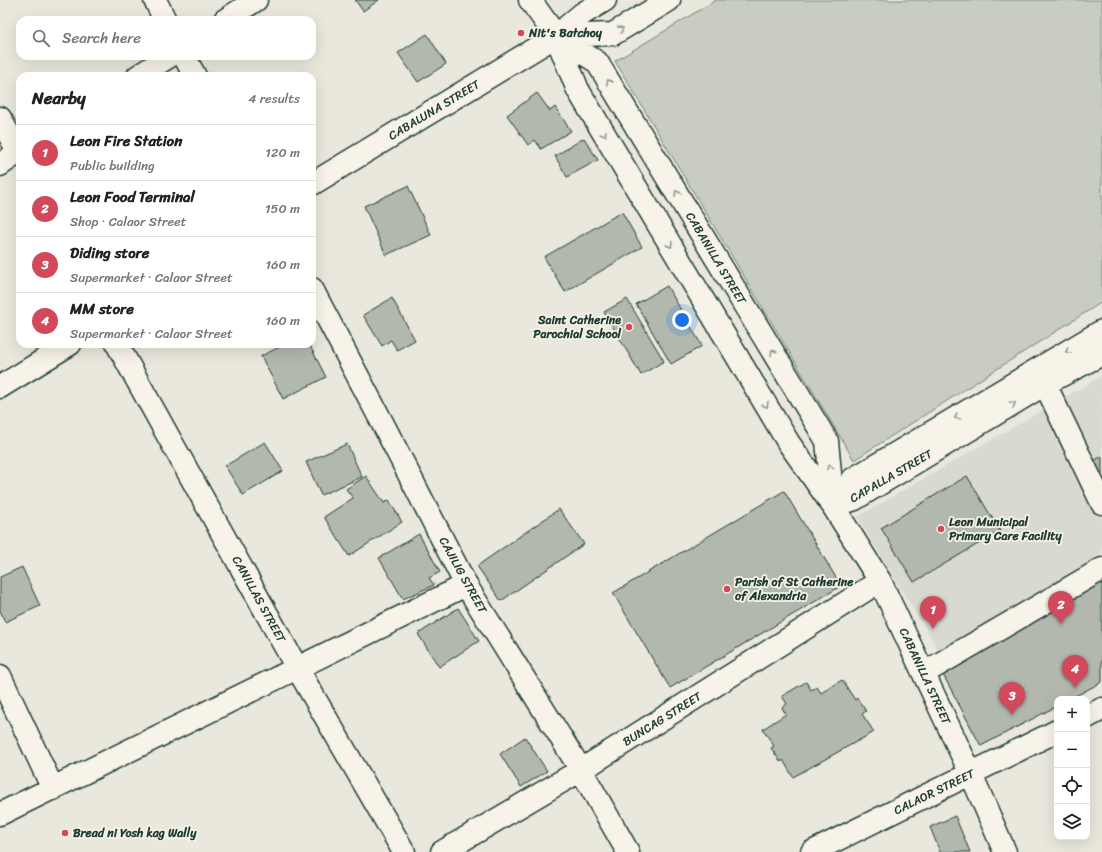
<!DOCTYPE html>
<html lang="en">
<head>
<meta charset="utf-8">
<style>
	:root { --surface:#fff; --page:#f2f2f2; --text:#202124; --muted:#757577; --line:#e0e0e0; --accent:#d1495b }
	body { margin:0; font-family:Sriracha,sans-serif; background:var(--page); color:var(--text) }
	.controls { position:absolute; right:12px; bottom:12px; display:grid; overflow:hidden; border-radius:8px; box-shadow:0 4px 16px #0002 }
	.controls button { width:36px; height:36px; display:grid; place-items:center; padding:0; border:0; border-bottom:1px solid var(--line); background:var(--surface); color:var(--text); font:20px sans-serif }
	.you { position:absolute; left:682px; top:320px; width:14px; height:14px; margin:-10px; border:3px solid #fff; border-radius:50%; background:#1a73e8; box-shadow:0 0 0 6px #1a73e833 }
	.badge { display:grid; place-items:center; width:26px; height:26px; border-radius:50%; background:var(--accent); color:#fff; font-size:13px; font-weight:700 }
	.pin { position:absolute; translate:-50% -33px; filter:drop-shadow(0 1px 2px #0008) }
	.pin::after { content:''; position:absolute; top:21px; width:14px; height:12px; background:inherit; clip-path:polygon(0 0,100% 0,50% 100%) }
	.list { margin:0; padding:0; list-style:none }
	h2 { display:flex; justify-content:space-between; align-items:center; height:52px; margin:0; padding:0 16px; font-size:17px }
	h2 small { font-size:13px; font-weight:400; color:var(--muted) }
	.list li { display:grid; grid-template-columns:26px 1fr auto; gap:12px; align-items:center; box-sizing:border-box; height:56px; padding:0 16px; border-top:1px solid var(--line) }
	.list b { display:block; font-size:15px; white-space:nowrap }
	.list p { margin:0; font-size:13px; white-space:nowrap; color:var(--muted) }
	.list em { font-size:13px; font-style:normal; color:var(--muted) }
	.icon { flex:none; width:22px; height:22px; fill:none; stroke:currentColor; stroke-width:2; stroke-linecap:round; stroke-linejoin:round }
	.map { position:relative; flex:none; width:1102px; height:852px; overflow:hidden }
	.search { position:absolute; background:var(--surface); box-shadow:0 4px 16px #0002; left:16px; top:16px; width:300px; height:44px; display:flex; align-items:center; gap:10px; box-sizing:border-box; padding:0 14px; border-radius:12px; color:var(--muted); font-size:15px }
	.panel { position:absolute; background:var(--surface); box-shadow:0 4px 16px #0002; left:16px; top:72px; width:300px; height:276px; border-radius:12px }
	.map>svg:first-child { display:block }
	.built { fill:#d9dacf }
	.green { fill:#c8ccc1; stroke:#74847a }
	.building { fill:#b2b8ae; stroke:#1f3d34 }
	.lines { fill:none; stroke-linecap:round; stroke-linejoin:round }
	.minor-casing { stroke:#1f3d34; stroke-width:25 }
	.minor { stroke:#f7f3e8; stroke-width:22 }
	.oneway { stroke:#8b988e }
	.poi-dot { fill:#d1495b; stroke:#f7f3e8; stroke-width:1.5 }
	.labels { text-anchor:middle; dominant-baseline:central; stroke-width:3.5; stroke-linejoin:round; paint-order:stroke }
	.poi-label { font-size:12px; font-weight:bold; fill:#1f3d34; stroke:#f7f3e8; text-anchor:start }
	.street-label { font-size:12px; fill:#1f3d34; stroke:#f7f3e8 }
</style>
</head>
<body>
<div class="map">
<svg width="1102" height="852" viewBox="0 0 1102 852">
	<rect width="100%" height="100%" fill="#eae8dd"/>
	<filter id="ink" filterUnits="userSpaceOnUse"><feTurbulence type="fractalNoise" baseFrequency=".025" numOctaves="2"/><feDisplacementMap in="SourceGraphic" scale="8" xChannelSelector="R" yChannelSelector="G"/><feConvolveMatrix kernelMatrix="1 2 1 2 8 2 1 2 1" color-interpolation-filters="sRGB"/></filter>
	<g filter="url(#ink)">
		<path class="built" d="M1102,376V554L939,651L857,517Z"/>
		<path class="green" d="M716,0H1102V302L854,460L615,61Z"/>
		<path class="building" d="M355,0H379L363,11Z
			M427,34L446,64L418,82L398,53Z
			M537,93L550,111L555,107L571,131L541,149L535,140L528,145L507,115Z
			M584,138L598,160L567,177L555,156Z
			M408,186L431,235L386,255L364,206Z
			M622,212L642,247L565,292L544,257Z
			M667,286L702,346L671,364L636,304Z
			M392,298L415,340L397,350L391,340L382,346L363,315Z
			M627,299L664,361L641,375L604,312Z
			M286,344H309L326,377L283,399L261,356Z
			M265,442L283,471L243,495L225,466Z
			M347,444L362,477L321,495L306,462Z
			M1102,456V485L1089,464Z
			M366,476L384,503L389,500L402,522L349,556L324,517L353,498L346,489Z
			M967,476L1000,531L914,582L881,528Z
			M784,491L841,586L670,688L613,593Z
			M559,509L584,544L501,601L477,566Z
			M419,534L440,572L429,578L434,585L403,599L379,558Z
			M22,567L40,606L5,622L0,610V577Z
			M1102,580V682L1070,699H1057V706L981,746L939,667Z
			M458,608L479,641L439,667L418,634Z
			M842,680L855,700L857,698L866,711L862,714L874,732L793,777L783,760L781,762L771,748L774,746L763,729L786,714L782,708L787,704L782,696L806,682L811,690L817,687L821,693Z
			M525,737L547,771L521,787L500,754Z
			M955,816L970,852H940L930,827Z"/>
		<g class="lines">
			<defs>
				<path id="minor" d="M155,0L165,20
					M530,0L556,36L578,90L788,442L833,506L880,581L971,774L1005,852
					M225,20L256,0
					M556,36L597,62L827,441L833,505
					M556,36L613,34L669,0
					M184,56L195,76
					M138,76L170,56
					M0,118L20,155
					M0,165L20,151
					M312,184L556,36L582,14L605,0
					M312,289L384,426L466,585L581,770L628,852
					M117,344L297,668L404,852
					M1045,384L1102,503
					M0,387L70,344
					M833,506L853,479L1102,331
					M833,506L855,499L863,494L1045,384L1102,354
					M924,673L1102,569
					M0,676L53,789
					M1087,717L1102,709
					M0,814L466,585
					M442,852L581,770L880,581
					M812,852L1057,731"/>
			</defs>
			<use href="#minor" class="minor-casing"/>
			<use href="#minor" class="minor"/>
		</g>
		<defs><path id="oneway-chevron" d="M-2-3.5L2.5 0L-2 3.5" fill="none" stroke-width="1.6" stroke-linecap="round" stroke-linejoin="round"/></defs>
		<g class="oneway">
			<use href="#oneway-chevron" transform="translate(621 29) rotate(-31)"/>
			<use href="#oneway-chevron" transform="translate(609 82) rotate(-121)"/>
			<use href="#oneway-chevron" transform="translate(604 134) rotate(59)"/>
			<use href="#oneway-chevron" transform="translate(677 193) rotate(-121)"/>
			<use href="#oneway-chevron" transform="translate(670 245) rotate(59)"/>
			<use href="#oneway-chevron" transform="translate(1068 351) rotate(149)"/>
			<use href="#oneway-chevron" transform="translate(773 352) rotate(-121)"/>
			<use href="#oneway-chevron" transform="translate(1013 404) rotate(-31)"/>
			<use href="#oneway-chevron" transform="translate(766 405) rotate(59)"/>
			<use href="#oneway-chevron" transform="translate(957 417) rotate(149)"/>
			<use href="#oneway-chevron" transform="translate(830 467) rotate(-95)"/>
		</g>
	</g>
	<g class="poi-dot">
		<circle cx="521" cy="33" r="4"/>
		<circle cx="629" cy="327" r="4"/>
		<circle cx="941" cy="529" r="4"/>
		<circle cx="727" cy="589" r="4"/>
		<circle cx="65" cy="833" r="4"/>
	</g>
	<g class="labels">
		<g class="poi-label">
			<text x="529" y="33">Nit's Batchoy</text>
			<text x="621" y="320" text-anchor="end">Saint Catherine<tspan x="621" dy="14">Parochial School</tspan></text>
			<text x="949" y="522">Leon Municipal<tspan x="949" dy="14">Primary Care Facility</tspan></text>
			<text x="735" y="582">Parish of St Catherine<tspan x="735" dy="14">of Alexandria</tspan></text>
			<text x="73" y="833">Bread ni Yosh kag Wally</text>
		</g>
		<g class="street-label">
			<text transform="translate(434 110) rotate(-31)">CABALUNA STREET</text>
			<text transform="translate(716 258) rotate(59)">CABANILLA STREET</text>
			<text transform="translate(891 476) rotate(-30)">CAPALLA STREET</text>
			<text transform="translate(463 575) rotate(61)">CAJILIG STREET</text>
			<text transform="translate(259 599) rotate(61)">CANILLAS STREET</text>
			<text transform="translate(925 676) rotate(65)">CABANILLA STREET</text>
			<text transform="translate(662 719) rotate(-32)">BUNCAG STREET</text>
			<text transform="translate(934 792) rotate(-26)">CALAOR STREET</text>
		</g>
	</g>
</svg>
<div class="controls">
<button>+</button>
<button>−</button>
<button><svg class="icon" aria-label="locate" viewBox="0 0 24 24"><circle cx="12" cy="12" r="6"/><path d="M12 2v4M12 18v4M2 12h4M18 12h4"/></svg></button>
<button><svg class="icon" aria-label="layers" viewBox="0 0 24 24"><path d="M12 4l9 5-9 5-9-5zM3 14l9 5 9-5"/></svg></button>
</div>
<div class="you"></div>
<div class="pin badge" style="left:933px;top:629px">1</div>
<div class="pin badge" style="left:1061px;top:624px">2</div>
<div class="pin badge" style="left:1012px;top:715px">3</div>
<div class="pin badge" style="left:1075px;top:688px">4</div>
<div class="search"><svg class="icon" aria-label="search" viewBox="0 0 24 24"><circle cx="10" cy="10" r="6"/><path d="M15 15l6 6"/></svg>Search here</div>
<section class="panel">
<h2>Nearby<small>4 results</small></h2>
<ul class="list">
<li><span class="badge">1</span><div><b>Leon Fire Station</b><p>Public building</p></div><em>120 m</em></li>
<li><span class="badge">2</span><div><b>Leon Food Terminal</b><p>Shop · Calaor Street</p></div><em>150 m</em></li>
<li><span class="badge">3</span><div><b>Diding store</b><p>Supermarket · Calaor Street</p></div><em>160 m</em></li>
<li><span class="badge">4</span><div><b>MM store</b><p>Supermarket · Calaor Street</p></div><em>160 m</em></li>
</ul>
</section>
</div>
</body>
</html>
